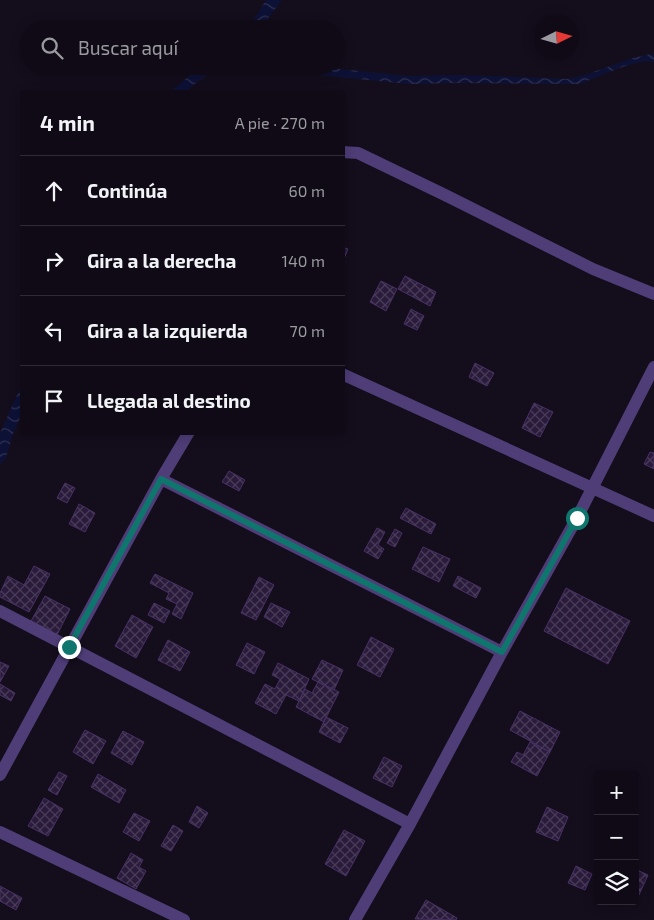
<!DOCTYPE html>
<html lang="es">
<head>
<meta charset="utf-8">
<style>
	:root { --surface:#0f0a15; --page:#1d1822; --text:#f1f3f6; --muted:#9b9aa0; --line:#2f2b34 }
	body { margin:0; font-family:"Exo 2",sans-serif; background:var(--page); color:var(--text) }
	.controls { position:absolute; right:15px; bottom:15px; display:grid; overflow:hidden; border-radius:5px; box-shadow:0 2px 12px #0003 }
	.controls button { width:45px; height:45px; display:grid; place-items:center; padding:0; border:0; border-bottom:1px solid var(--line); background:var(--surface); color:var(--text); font:25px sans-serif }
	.compass { position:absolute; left:534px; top:15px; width:45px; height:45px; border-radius:50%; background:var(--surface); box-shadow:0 2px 12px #0003; rotate:85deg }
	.stop { position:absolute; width:15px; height:15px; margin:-11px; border:4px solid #0f766e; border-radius:50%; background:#fff }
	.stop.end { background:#0f766e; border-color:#fff; box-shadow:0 1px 5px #0008 }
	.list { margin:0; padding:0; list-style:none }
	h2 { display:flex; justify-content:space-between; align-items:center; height:65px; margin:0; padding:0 20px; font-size:21px }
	h2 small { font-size:16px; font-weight:400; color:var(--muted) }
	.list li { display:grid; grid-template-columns:32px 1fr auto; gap:15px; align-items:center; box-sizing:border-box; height:70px; padding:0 20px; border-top:1px solid var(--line) }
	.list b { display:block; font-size:19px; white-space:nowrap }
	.list em { font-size:16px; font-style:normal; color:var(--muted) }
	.icon { flex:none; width:28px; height:28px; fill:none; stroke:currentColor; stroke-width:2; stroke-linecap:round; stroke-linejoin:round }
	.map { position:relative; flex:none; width:654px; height:920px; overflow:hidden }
	.search { position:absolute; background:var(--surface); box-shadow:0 2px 12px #0003; left:20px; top:20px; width:325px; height:55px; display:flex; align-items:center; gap:12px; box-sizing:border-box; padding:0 18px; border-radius:28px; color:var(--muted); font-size:19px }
	.panel { position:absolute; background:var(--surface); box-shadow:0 2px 12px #0003; left:20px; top:90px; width:325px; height:345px; border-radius:5px }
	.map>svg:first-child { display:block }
	.water { fill:url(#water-waves) }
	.building { fill:url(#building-cross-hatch); stroke:#483065 }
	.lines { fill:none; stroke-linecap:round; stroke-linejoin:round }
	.minor { stroke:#4e3d77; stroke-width:12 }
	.route { stroke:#0f766e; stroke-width:6 }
</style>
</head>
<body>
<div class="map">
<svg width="654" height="920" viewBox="0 0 654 920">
	<defs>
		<pattern id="water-waves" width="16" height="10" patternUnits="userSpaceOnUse" patternTransform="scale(1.25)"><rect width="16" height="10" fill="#0d1136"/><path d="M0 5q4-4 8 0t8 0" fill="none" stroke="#303254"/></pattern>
		<pattern id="building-cross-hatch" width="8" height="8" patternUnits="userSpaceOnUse" patternTransform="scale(1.25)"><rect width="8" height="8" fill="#2a1b3b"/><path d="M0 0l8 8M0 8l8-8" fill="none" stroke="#483b58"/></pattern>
	</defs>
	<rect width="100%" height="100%" fill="#140d1c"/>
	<path class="water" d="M266,0H282L260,29H248Z
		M650,54L654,55V62L644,61L619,68L580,84L459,83L409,84L266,70L245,66H310L409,76L460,75L567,79L585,75L633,58Z
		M201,66H221L197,82L186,92H170Z
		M22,384V413L13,434L6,458L0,465V433Z"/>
	<path class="building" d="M342,247L348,249L343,261H342Z
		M405,276L436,292L430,306L398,289Z
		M381,281L397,289L386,311L370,302Z
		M411,309L424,316L417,330L404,324Z
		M475,363L494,373L487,386L469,377Z
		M534,403L553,412L540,437L522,428Z
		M650,452L654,453V469L644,464Z
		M229,471L245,480L239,491L222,482Z
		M65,483L75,488L67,503L57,498Z
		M79,504L95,513L85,532L69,524Z
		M406,508L436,524L431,534L400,518Z
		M377,528L385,532L378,545L384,549L378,559L364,551Z
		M395,529L402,533L395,547L387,543Z
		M423,547L450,559L439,582L412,569Z
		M34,566L50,574L29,612L0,597V593L8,576L24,585Z
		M155,574L193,593L181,619L172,614L177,604L166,599L169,593L150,583Z
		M458,576L481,588L476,598L453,586Z
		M259,577L274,585L256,620L241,613Z
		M566,588L630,621L608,664L544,631Z
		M45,596L70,609L57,635L31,621Z
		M154,603L170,611L164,623L148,615Z
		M271,603L290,612L282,627L264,617Z
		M132,615L153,627L136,658L115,646Z
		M371,637L394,649L380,677L357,665Z
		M168,640L190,652L180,671L158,660Z
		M247,643L265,652L254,674L236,665Z
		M322,660L343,670L334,690L312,679Z
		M0,662L9,666L0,682Z
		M278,663L309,679L299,701L286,695L276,714L255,703L265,684L275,689L280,679L272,675Z
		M318,682L339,692L324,722L296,707L305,689L312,693Z
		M0,684L15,693L11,701L0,695Z
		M520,711L560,732L550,752L510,730Z
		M326,717L348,728L340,743L319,732Z
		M85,730L106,741L93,764L73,752Z
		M123,731L144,742L132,765L111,753Z
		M530,742L550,752L537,776L511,762L517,752L523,755Z
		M384,757L402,766L392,787L373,778Z
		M59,772L67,776L57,795L48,790Z
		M98,774L126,790L119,803L91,787Z
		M44,798L63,809L48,836L28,826Z
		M197,806L208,813L199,828L189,822Z
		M547,807L568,817L558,841L536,832Z
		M134,813L150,821L139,841L123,832Z
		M173,825L183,831L171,851L161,846Z
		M344,830L365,841L346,876L325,864Z
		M131,853L143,860L139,867L146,871L136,889L117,878Z
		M576,866L592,874L585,890L568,883Z
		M635,869L648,875L639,895L635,893Z
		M0,886L22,898L16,910L0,901Z
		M426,900L457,918L456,920L415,919Z"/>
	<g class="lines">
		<path class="minor" d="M342,152L358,153L445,195L593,269L654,294
			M342,374L654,516
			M161,479L502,652
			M0,611L410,824
			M0,775L161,479L189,432
			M0,832L184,920
			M355,920L410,824L502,652L577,518L654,367"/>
	</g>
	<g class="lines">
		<path class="route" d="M69,647L161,479L502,652L577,518"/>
	</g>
</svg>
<div class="controls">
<button>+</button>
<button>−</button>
<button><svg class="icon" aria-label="layers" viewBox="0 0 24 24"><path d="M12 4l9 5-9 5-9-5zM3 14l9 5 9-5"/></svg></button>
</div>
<svg class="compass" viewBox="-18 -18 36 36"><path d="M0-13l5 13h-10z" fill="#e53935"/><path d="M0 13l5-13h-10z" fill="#9b9aa0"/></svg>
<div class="stop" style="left:577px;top:518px"></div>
<div class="stop end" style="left:69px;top:647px"></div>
<div class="search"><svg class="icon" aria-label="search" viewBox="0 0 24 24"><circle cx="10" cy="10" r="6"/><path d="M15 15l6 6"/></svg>Buscar aquí</div>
<section class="panel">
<h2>4 min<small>A pie · 270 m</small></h2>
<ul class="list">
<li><svg class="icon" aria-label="ahead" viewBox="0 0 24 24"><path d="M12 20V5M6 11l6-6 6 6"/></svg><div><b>Continúa</b></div><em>60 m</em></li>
<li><svg class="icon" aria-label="right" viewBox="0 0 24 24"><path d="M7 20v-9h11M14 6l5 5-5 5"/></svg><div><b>Gira a la derecha</b></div><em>140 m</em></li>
<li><svg class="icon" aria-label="left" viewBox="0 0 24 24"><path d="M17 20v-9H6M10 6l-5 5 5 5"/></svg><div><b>Gira a la izquierda</b></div><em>70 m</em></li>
<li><svg class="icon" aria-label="arrive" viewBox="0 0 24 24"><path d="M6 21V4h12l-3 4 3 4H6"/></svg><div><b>Llegada al destino</b></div></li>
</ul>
</section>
</div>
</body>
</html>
